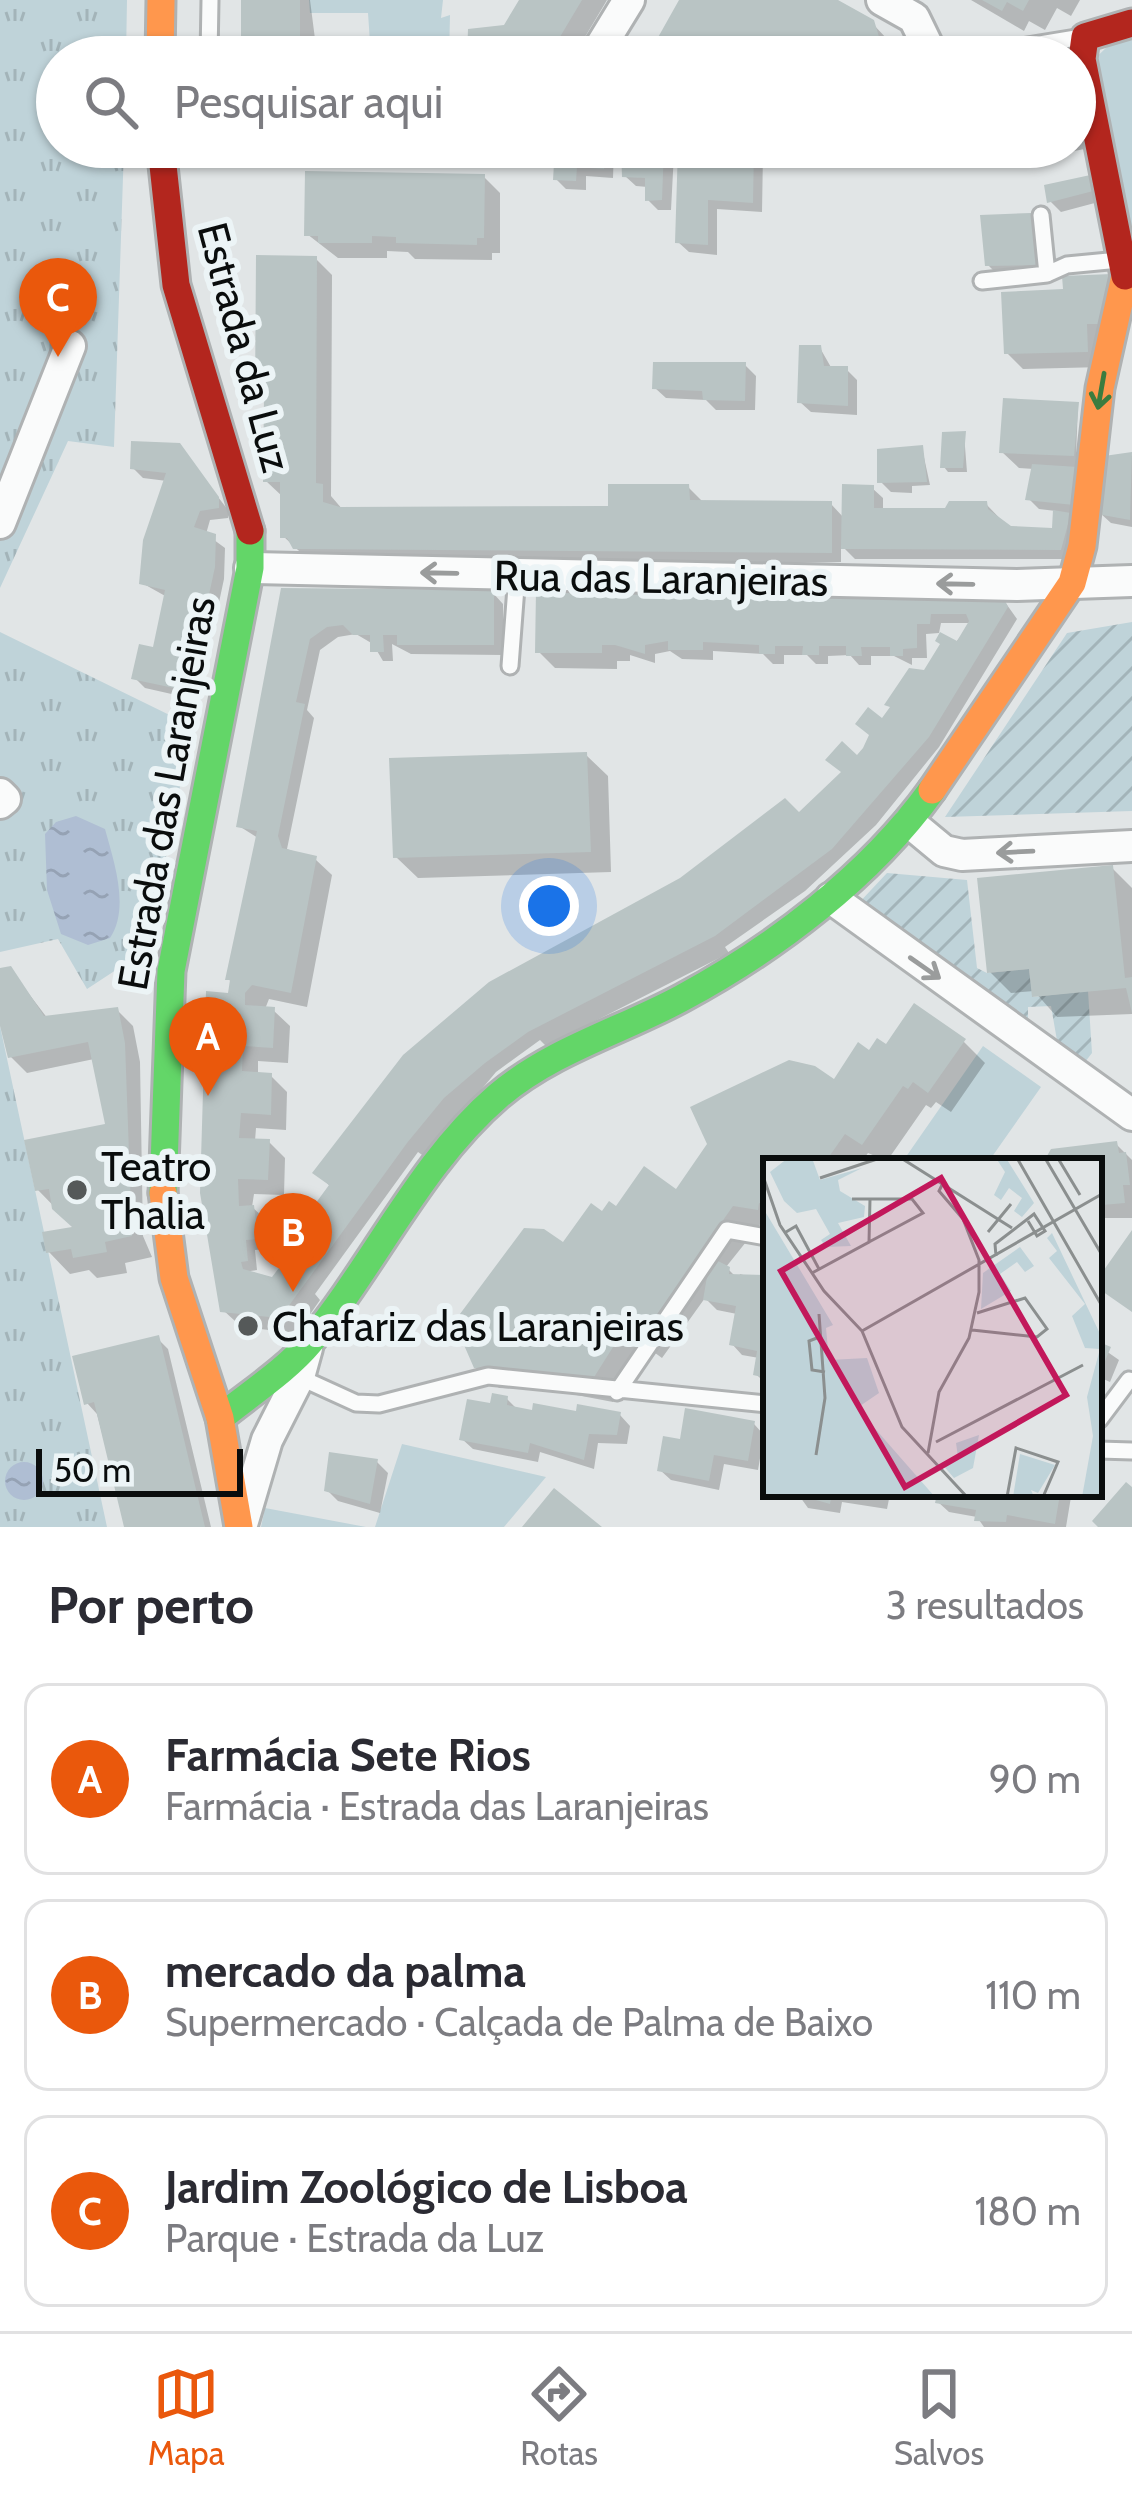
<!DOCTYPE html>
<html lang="pt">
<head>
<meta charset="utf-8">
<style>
	:root { --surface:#fff; --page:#f7f7f7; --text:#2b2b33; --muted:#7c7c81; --line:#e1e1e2; --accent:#ea580c }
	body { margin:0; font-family:Cabin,sans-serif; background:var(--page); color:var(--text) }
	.scale { position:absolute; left:36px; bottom:30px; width:207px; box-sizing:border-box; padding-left:12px; border:6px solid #0a0d0d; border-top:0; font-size:33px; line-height:42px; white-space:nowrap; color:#0a0d0d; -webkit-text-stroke:9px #ecf4f6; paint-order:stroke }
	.you { position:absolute; left:549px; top:906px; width:42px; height:42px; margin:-30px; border:9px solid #fff; border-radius:50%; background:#1a73e8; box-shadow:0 0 0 18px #1a73e833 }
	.badge { display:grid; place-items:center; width:78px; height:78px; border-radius:50%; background:var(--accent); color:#fff; font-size:39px; font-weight:700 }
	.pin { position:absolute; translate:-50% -99px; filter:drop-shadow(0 3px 6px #0008) }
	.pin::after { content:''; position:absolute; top:63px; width:42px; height:36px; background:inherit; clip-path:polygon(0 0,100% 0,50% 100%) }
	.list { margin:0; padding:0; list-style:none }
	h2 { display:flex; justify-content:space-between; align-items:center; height:156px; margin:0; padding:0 48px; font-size:51px }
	h2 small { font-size:39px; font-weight:400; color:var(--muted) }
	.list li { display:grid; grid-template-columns:78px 1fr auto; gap:36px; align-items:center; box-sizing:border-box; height:192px; margin:0 24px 24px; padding:0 24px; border:3px solid var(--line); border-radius:24px }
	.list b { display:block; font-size:45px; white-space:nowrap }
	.list p { margin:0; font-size:39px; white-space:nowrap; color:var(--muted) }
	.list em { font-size:39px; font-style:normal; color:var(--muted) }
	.icon { flex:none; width:66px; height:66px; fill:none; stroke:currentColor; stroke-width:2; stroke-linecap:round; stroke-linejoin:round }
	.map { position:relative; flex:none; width:1132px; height:1527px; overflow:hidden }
	.search { position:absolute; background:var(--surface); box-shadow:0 3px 9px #0004; left:36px; right:36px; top:36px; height:132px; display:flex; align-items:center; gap:30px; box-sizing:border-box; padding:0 42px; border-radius:66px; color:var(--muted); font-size:45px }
	.sheet { height:804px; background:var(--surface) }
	nav { display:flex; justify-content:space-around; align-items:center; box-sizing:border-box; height:168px; border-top:3px solid var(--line); background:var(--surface); font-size:33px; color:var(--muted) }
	nav a { display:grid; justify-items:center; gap:6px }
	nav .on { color:var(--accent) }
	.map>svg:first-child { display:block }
	.grass { fill:#bfd3d9 }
	.park { fill:url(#park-tufts) }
	.garden { fill:url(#garden-furrows) }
	.water { fill:url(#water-ripples) }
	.shadow { fill:#0003 }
	.building { fill:#b9c4c4 }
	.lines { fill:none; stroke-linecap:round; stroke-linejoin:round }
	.lane-casing { stroke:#afb2b3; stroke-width:21 }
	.street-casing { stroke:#afb2b3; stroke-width:36 }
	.fast-casing { stroke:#afb2b3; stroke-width:33 }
	.slow-casing { stroke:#afb2b3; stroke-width:33 }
	.jam-casing { stroke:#afb2b3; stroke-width:33 }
	.lane { stroke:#fafbfb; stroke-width:15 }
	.street { stroke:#fafbfb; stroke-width:30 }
	.fast { stroke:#63d668; stroke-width:27 }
	.slow { stroke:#ff974d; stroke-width:27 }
	.jam { stroke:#b3261e; stroke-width:27 }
	.oneway { stroke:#3b7c3f }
	.oneway2 { stroke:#9a9c9c }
	.poi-dot { fill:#555959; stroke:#ecf4f6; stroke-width:4.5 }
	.labels { text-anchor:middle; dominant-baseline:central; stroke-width:12; stroke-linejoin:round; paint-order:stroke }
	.street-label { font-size:42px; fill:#0a0d0d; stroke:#ecf4f6 }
	.poi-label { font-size:42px; fill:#0a0d0d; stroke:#ecf4f6; text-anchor:start }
	.inset-road { fill:none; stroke:#8b8f8f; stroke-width:3 }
	.view { fill:#c2185b; fill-opacity:0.15; stroke:#c2185b; stroke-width:6 }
	.inset-edge { fill:none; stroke:#0a0d0d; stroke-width:6 }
</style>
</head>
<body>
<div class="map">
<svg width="1132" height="1527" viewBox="0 0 1132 1527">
	<defs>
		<pattern id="park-tufts" width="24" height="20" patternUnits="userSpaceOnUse" patternTransform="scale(3)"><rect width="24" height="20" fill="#bfd3d9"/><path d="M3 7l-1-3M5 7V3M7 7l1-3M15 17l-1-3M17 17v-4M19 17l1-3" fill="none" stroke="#a3b4b9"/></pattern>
		<pattern id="garden-furrows" width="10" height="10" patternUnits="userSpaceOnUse" patternTransform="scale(3)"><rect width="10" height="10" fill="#bfd3d9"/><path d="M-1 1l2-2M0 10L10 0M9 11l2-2" fill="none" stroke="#a3b4b9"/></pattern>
		<pattern id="water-ripples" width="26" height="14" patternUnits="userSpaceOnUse" patternTransform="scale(3)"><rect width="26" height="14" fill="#afbed3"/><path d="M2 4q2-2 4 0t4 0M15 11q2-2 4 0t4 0" fill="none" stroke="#95a2b4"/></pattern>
	</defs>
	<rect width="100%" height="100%" fill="#e1e5e6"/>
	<path class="grass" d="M309,0H443L441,18L450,15L449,57H371L368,13H310Z
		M1132,23V300L1083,70Z
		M983,1046L1041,1087L989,1161H903Z
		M402,1444L546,1477L504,1527H375Z
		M265,1508L366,1527H261Z"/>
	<path class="park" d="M0,0H127L126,57H57V147H124L114,447L68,441L0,588Z
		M0,632L192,726L148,949L87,989L58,939L0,952Z
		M0,1026L107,1527H0Z"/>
	<path class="garden" d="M1132,622V811L945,817L1067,633Z
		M887,873L967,880L977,968L987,973L1029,969L1033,997L1088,991L1092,1053L1085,1062L1077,1063L1059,1052L1051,1006L1028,1007V1024L855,907Z"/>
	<path class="water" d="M76,816L105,829C114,862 130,908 110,938L88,945L61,934L47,890L45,834L56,822Z
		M5 1481a19 19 0 1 1 38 0a19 19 0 1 1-38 0Z"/>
	<path class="shadow" d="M244,0H310L315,39H365L376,57H244Z
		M523,0H607L573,57H470L506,28Z
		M682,0H832L872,23L904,57H650Z
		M971,0H1080L1071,16L1057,8L1045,30L1029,21L1024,31Z
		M1075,62L1099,146L1055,155L1046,147H1075Z
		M558,147H614L613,178L586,176V190L566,189L556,179Z
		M624,147H668L674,153L671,210H658L648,200V187L636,186L625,176Z
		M681,147H757L763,153L762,212L717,209V255L689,252L678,242Z
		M1010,147L1011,155L985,159L975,147Z
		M484,177L500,193V253H492V260L415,259L408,252L387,251V258H338L307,234Z
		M1094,178L1106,200L1061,212L1050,201Z
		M1030,216L1041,226L1047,274L999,276L988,265Z
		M316,259L332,275L331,496L343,510L611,509L688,487L704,503L831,504L844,518L872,488L883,498V511H947L986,504L1010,529L1055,531L1056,511L1039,509L1029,499L1034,469L1019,468L1002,452L1078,405L1072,559H855L841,545V562L627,566L621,560L355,557L313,564L283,536V497L266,481L267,403L258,394Z
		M1127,293L1103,367L1023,369L1007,353Z
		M820,348L832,369H846L857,380V415L811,412L800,402Z
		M745,365L756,376L755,410H716L706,400L666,398L655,388Z
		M964,434L967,472H948L944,467Z
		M179,446L228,510V518L210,520L206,534L225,548L224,579L198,700L145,688L135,678L155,651L167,597L142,583L167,481L143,478L133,468Z
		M922,448L930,485L912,486V493L891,492L880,481Z
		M1131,455L1132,456V527L1111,523L1100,513Z
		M284,591L493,593L503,604V655L411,654L392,644L393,661H383L373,644L356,634L338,637L320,650L307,710L314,718L287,849L315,859L332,875L307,1007L269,999L265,1009L273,1010L290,1026L288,1063L258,1061V1075L271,1076L287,1092L286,1130L256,1128L255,1141L269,1142L285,1158L284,1195L254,1194L252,1207L264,1218L267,1249L255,1250L257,1270L243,1272L273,1281L331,1187L316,1173L798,816L857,759L972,623H941L939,633L926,634L927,658H912V665L894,656H871V665H859L850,655L828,656V664H816L807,655H784V664H773L763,654L713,651V660L682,659L670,651L655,654V663L630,655V661H617V669L555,668L538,651L1000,595L1017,619L939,747L876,825L805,891L725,947L729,953L546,1046L540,1040L496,1072L425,1157L418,1152L315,1294L320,1300L297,1333L260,1329L259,1334L248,1333L223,1310L233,983L228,979L258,838L239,826Z
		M586,755L608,776L611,872L418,878L396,857Z
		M1112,868L1132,888V1014L1057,1017L1034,991L1011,993L990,972Z
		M10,969L48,1019L117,1010L133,1026L140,1062L143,1236L152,1257L125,1263L127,1273L97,1278L89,1270L70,1274L49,1252L76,1229L38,1190L108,1127L94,1059L27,1073L10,1056L0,1013V972Z
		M964,1042L985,1063L951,1112L936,1102L931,1108L926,1105L887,1161L868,1153L862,1161H766V1217L726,1267L739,1280L740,1274L766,1282V1384L756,1374L759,1358L742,1355L732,1344L737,1314L717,1310L705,1298L662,1358L647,1347L613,1402L550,1390L499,1388L477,1366L564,1246L602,1215L677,1193L870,1054L886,1048Z
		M1116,1144L1132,1160V1218H1099V1161H1048Z
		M158,1339L168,1349L211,1527H127L97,1414L87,1403Z
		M1099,1346L1119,1360L1110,1382L1099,1377Z
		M507,1399L518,1410L620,1415L630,1426L627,1444L598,1443L594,1469L540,1452L538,1462L473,1449L462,1439Z
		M754,1424L764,1435L758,1470L724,1464L719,1490L671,1480L660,1470L682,1443Z
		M377,1462L388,1473L380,1513L338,1501L327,1490Z
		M798,1494H890L887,1509L842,1502L840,1513L808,1508Z
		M940,1494H1068L1071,1497L1066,1527H984L977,1517L949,1512L938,1502Z"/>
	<path class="building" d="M241,0H300V36H366V57H241Z
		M519,0H582L548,57H467L468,29L504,25Z
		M679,0H838L874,20L879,37L894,46L888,57H807L790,48L774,55L743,38L726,41L717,57H647Z
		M982,0H1029L1023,11L1007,2L1002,11Z
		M995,42L996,57H965L964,50Z
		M1064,42L1068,57H1029L1028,51Z
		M555,147H606L604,169L577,167L576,181L553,180Z
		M621,147H664L662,200L645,201V178L622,177Z
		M678,147H754L753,203L708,200V245L675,243Z
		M305,171L485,174L484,238H477V245L396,243V237L372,236V243H318V236H304Z
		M1095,174L1097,190L1047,203L1044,185Z
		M1031,213L1038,265L985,266L980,215Z
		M256,255L317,256L316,483L323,484V502L340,507L608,506V484H689L690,500L832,501V553L293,549L287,538H280V482H263L264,395H255Z
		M1112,274L1106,324H1087L1088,352L1004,354L1001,292L1063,289L1062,276Z
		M799,345H821L824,366H848V406L797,403Z
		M653,362H746L745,401L703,400L702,391L652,389Z
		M1003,398L1079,402L1074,456L999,453Z
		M966,431L963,468H940L942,432Z
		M131,441L180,443L219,497V508L200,511L194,527L216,534L215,567L188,691L131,679L139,644L153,647L165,590L139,584L143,540L166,473L130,469Z
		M923,445L927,482L877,483V449Z
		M1132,452L1130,520L1097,514L1104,456Z
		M1032,464L1078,467L1074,505L1025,500Z
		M842,484L874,485V508H945L949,501H987L988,509L1011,526L1052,528L1053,510L1071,513L1061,550L841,549Z
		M281,588L494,590V645H397V635H383L384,652H370V635H353L343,625L327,627L310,639L296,702L305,704L278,836L282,848L317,856L291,993L252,985L245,993V1005L275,1007L273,1048L243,1046L242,1071L272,1073L271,1115L241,1113L239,1138L270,1139L268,1180L238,1179L239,1206L254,1205L258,1239L246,1240L248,1261L241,1262L243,1269L272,1277L282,1264L274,1258L286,1242L278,1237L302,1205L310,1211L329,1185L312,1173L403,1055L489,982L680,878L785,798L799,812L841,772L825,760L842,741L857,755L863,748L869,735L855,724L868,707L882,718L890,707L884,705L909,668L924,670L940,644L935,641L940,632L957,641L969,621L966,614H931L930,624H917V648L903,649V656H890V647H861L862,656H846V646H819V655H802L803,646H775V654H759V645L703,642V650H668V641L645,645V654L615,645H602V653H535L536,590L1001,592L1008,607L929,737L832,849L715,936L528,1032L485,1063L444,1098L407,1143L280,1318L220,1312L200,1193L206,991L228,993L230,980H225L257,831L236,827Z
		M587,752L591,852L393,858L389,758Z
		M1113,865L1125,978L1132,977V1013L1126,988L1032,997L1029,969L987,973L977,878Z
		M11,966L44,1016L118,1007L125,1043L132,1236L105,1242L107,1252L73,1258L71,1249L46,1253L42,1232L72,1227L52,1209L49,1189L35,1191L24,1140L105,1124L88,1042L8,1058L0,1026V968Z
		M914,1003L966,1039L928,1093L913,1082L908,1089L903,1086L862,1145L845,1134L826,1161H766V1205L759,1203L758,1210L733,1206L640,1339L625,1328L591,1382L526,1370L474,1368L454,1322L524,1228L544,1229L563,1242L591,1203L602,1211L609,1201L616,1206L644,1166L676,1189L707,1144L690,1107L789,1060L815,1066L834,1079L858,1042L869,1050L877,1038L886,1044Z
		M1117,1141L1119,1153L1126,1152L1130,1185H1123L1125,1203L1102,1205L1099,1161H1044L1051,1149Z
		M1132,1230V1312L1099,1289V1277Z
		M718,1261L730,1267L729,1274L764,1275L766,1378L753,1375L757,1351L729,1345L736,1306L703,1300L708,1271Z
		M159,1335L205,1527H124L94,1402L84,1405L72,1356Z
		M1099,1342L1111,1347L1099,1375Z
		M492,1393L508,1396L507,1405L532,1410L533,1403L576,1411L577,1404L621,1412L617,1435L589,1434L584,1460L530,1443L528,1453L459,1440L467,1399L490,1403Z
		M685,1408L755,1421L748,1461L714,1455L709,1481L657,1471L663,1436L680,1439Z
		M329,1452L378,1459L370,1504L324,1491Z
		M1126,1482L1132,1487V1527H1098L1092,1521Z
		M554,1488L602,1527H522Z
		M795,1494H832L830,1504Z
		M937,1494H1060L1055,1524L1007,1515L1006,1522L974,1521L976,1510L935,1503Z"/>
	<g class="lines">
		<defs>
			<path id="lane" d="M209,57L210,0
				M1015,57V48L1082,37
				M1047,274L1067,265L1119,260
				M982,281L1047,274L1041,215
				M510,666L517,574
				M299,1377L356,1403L379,1404L488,1376L766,1404
				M617,1392L727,1230L766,1237
				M1099,1420L1129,1380
				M1099,1450L1132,1451"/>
			<path id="street" d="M882,0L914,18L933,57
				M594,57L629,0
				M0,523L70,346
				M250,568L1017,585L1132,581
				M0,794L5,799L0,803
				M909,822L944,851L962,855L1132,846
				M831,898L1132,1115
				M243,1521L267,1440L299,1377L307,1348"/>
			<path id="fast" d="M163,1193L171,971L250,568V531
				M220,1418C249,1394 286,1371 310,1342C375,1264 420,1163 498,1096C552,1050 621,1031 682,998C775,948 870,876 932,790"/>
			<path id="slow" d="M160,57L161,0
				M932,790L1072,583L1082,546L1100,388L1125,276
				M163,1193L174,1278L220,1418L239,1527"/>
			<path id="jam" d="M161,147L176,285L250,531
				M1125,276L1082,59L1085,37L1132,23"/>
		</defs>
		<use href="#lane" class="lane-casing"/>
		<use href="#street" class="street-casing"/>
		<use href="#fast" class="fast-casing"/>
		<use href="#slow" class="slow-casing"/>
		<use href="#jam" class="jam-casing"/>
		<use href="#lane" class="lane"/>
		<use href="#street" class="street"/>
		<use href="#fast" class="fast"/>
		<use href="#slow" class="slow"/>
		<use href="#jam" class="jam"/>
	</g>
	<defs><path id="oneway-shaft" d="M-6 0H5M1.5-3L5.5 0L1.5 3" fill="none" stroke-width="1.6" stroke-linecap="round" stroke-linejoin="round" transform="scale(3)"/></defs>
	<use class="oneway" href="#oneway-shaft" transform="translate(1101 391) rotate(100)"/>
	<g class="oneway2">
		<use href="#oneway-shaft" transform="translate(439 573) rotate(-179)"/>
		<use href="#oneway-shaft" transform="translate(955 584) rotate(-179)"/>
		<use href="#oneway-shaft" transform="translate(1015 852) rotate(177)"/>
		<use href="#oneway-shaft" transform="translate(925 968) rotate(35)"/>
	</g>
	<g class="poi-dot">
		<circle cx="77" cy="1190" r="12"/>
		<circle cx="248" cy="1326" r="12"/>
	</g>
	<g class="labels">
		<g class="street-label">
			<text transform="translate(245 347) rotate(75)">Estrada da Luz</text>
			<text transform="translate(661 578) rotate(1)">Rua das Laranjeiras</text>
			<text transform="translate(166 793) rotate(-80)">Estrada das Laranjeiras</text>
		</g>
		<g class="poi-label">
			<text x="101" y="1166">Teatro<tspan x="101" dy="48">Thalia</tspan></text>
			<text x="272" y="1326">Chafariz das Laranjeiras</text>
		</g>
	</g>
	<g transform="translate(763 1158)">
		<rect width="339" height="339" fill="#e1e5e6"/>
		<path d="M25,0H49L57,22L99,10L75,22L77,33L102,48L101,59L75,65L88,88L63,89L58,82L67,76L53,51L34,55L21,43L7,14ZM233,0H243L271,45L259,59L251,53L259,40L246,30L238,42L231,37L242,14ZM289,75L339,180L336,339H319L330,278L324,239L337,191L322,190L309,158L322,146L286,100L294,93L284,80ZM216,277L210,310L191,320L178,305L195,299L193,285Z" fill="#bfd3d9"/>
		<path d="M0,50L70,167L63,170L66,202L104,200L116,235L94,250L172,339H0Z" fill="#bfd3d9"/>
		<path d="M257,89L271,108L262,114L254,104L237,116L248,133L218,151L220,115ZM257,296L292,307L275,335L268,332L271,339H250Z" fill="#bfd3d9"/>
		<path class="inset-road" d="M138,0L249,70M254,0L339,148M282,0L339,97M296,2L317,37M0,18L17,67L61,133L99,173L139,269L204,339M57,20L117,0M89,41H149L160,55L106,84M23,74L33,68L56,111M225,74L248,46M233,98L232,86L271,56L282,73L274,78L265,63M49,115L106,84L107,41M209,172L274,179L284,171L262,140L214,155M99,173L339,36M59,178L46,183L49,212L62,214M173,284L320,207M165,295L176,234L206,180L216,134V102L200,61L176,33L181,23M53,297L62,240L56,156M244,339L253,290L295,304L280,339"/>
		<path class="view" d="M178,20L303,237L142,329L18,113Z"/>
		<rect width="339" height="339" class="inset-edge"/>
	</g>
</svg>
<div class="scale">50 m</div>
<div class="you"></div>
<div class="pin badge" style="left:208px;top:1096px">A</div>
<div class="pin badge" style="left:293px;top:1292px">B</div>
<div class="pin badge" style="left:58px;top:357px">C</div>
<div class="search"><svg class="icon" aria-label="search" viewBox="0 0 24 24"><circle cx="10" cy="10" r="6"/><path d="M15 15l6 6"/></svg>Pesquisar aqui</div>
</div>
<section class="sheet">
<h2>Por perto<small>3 resultados</small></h2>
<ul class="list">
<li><span class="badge">A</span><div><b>Farmácia Sete Rios</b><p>Farmácia · Estrada das Laranjeiras</p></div><em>90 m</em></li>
<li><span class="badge">B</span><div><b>mercado da palma</b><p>Supermercado · Calçada de Palma de Baixo</p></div><em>110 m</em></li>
<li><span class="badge">C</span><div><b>Jardim Zoológico de Lisboa</b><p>Parque · Estrada da Luz</p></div><em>180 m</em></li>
</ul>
</section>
<nav>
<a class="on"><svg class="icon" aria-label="map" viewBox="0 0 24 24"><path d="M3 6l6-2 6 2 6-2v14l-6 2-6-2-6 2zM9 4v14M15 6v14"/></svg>Mapa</a>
<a><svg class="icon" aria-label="directions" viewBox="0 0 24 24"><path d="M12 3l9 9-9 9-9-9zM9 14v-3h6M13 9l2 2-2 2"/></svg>Rotas</a>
<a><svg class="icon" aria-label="saved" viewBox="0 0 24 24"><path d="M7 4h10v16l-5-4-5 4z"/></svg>Salvos</a>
</nav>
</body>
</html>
